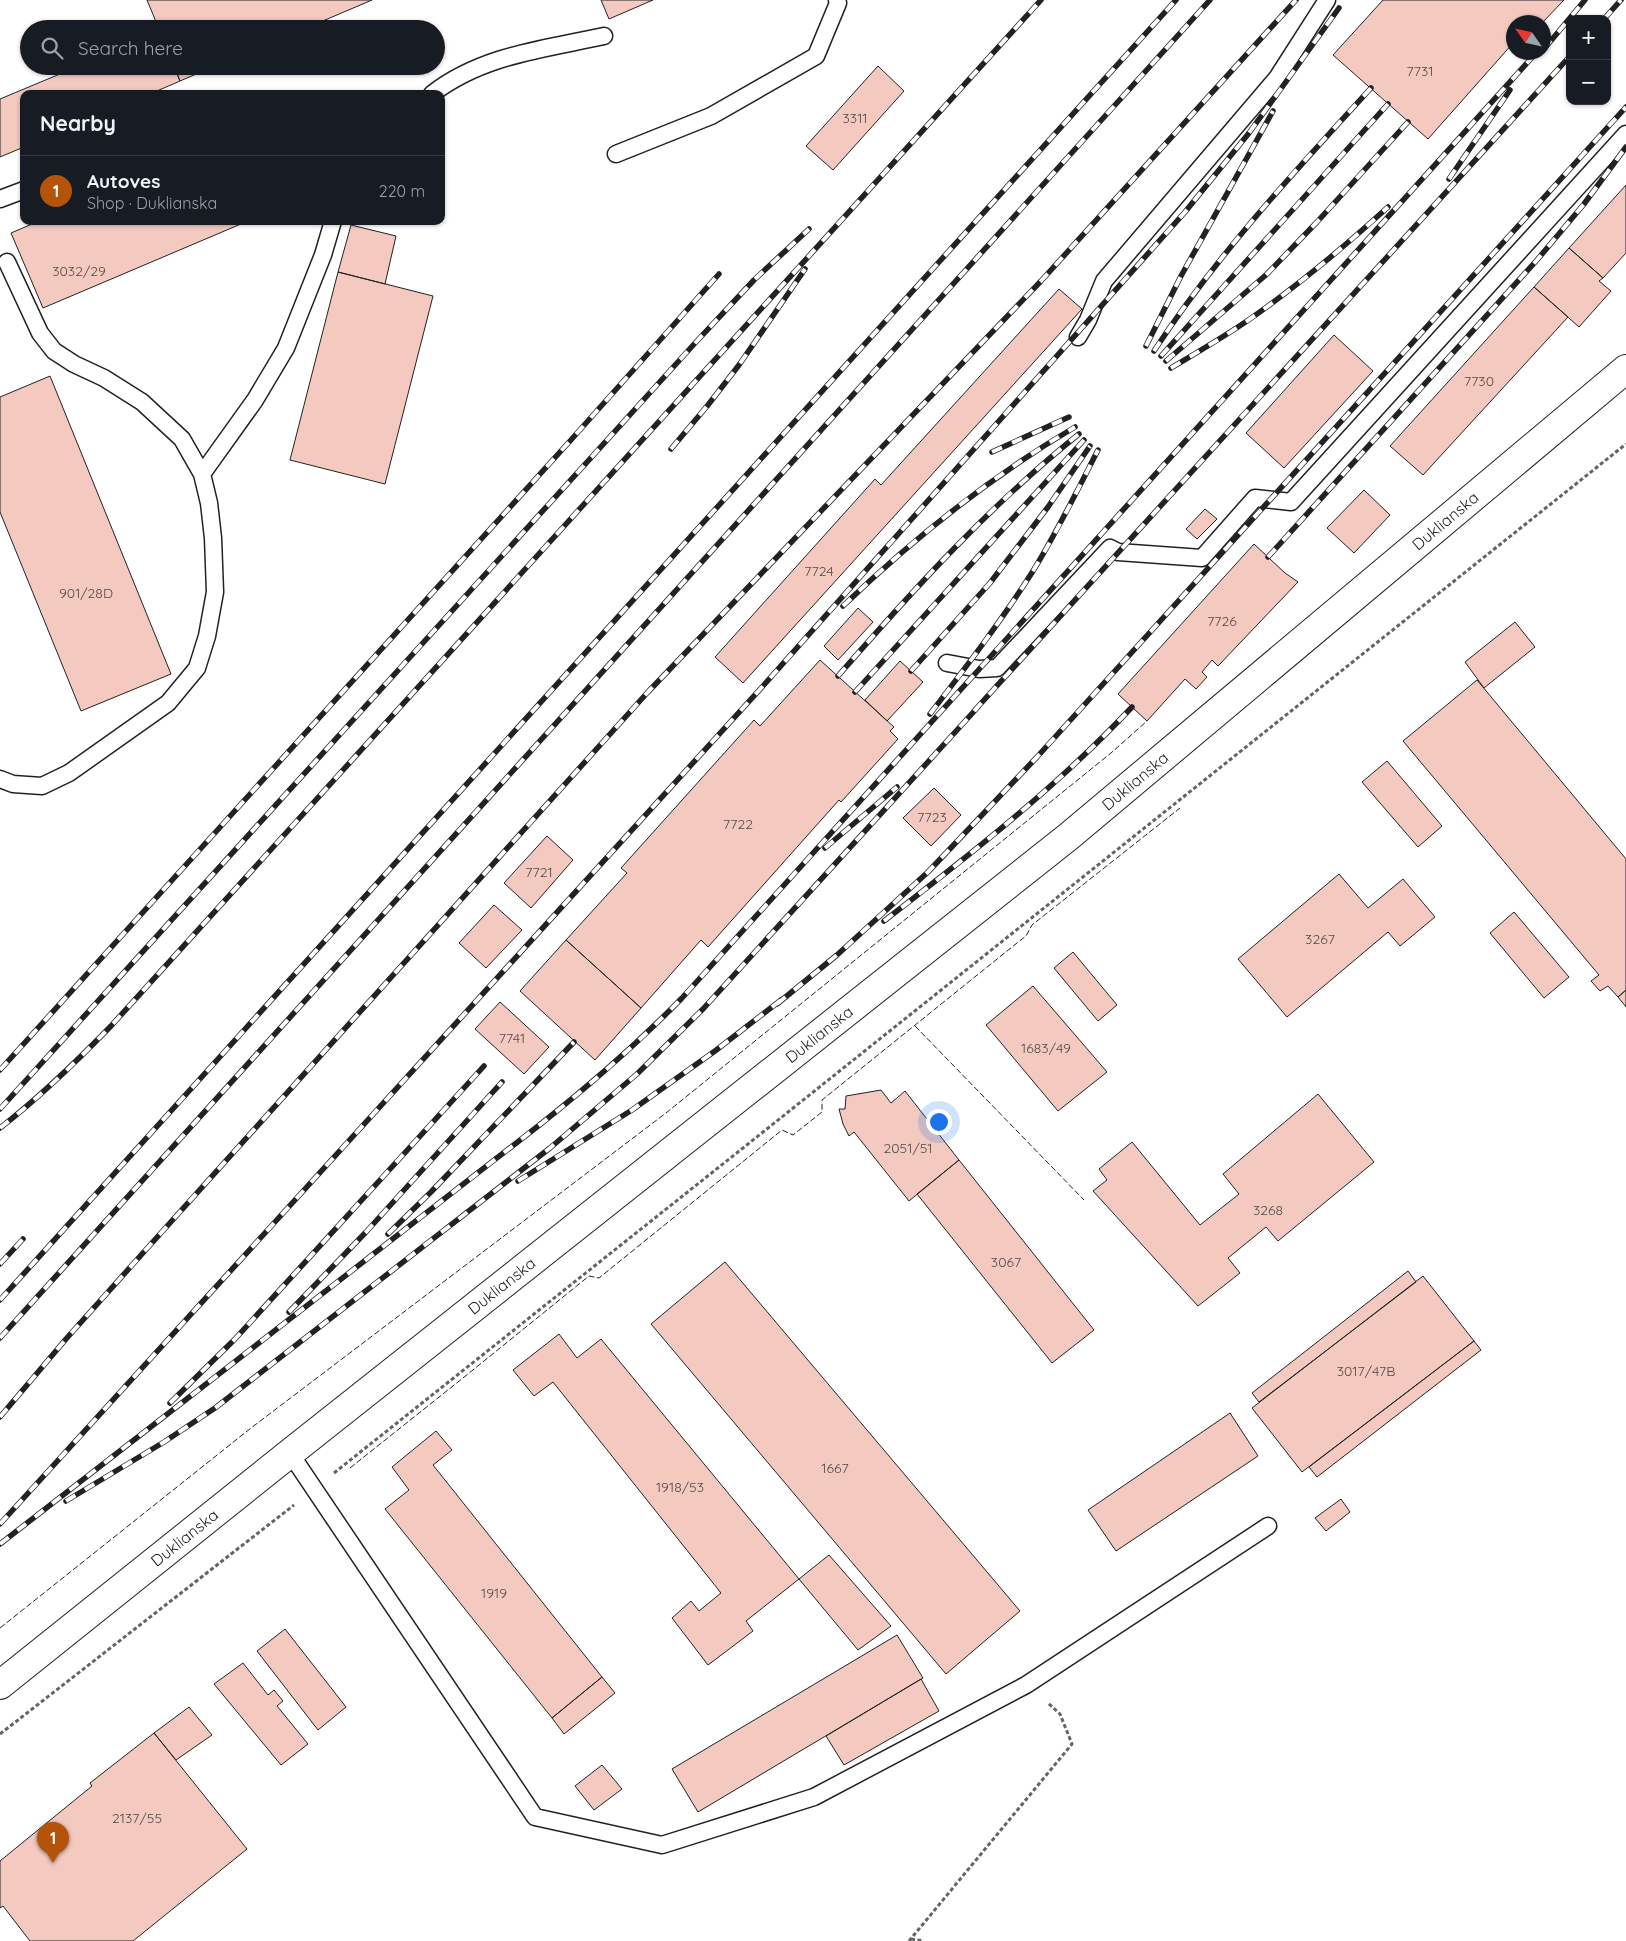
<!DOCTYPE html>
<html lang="en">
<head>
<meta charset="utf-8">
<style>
	:root { --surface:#171b24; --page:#242831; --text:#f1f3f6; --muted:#9ea1a6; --line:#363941; --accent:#b45309 }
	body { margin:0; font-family:Quicksand,sans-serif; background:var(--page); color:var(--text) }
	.controls { position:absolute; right:15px; top:15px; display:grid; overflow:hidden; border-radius:10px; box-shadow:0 1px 4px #0004 }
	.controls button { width:45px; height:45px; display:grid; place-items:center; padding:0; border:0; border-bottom:1px solid var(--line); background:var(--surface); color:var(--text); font:25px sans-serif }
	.compass { position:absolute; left:1506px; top:15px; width:45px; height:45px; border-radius:50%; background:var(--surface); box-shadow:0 1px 4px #0004; rotate:304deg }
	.you { position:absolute; left:938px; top:1121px; width:18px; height:18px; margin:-12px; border:4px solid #fff; border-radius:50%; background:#1a73e8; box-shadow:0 0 0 8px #1a73e833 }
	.badge { display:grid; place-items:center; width:32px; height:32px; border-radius:50%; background:var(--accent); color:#fff; font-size:16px; font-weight:700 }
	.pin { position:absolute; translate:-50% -41px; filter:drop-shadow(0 1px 2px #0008) }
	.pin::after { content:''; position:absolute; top:26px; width:18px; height:15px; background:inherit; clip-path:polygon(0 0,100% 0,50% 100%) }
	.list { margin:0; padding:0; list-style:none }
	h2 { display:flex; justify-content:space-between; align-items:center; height:65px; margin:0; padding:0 20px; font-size:21px }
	h2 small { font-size:16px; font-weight:400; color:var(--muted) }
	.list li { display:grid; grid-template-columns:32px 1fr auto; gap:15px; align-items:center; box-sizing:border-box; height:70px; padding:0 20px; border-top:1px solid var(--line) }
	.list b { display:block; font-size:19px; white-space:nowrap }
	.list p { margin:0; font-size:16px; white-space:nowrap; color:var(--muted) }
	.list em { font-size:16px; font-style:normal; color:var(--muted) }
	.icon { flex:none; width:28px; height:28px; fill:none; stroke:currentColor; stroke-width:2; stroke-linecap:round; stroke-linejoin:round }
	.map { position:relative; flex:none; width:1626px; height:1941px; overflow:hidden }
	.search { position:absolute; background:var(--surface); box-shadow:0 1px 4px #0004; left:20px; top:20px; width:425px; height:55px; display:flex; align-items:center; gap:12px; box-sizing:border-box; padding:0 18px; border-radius:28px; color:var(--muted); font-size:19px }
	.panel { position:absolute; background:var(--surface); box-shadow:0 1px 4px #0004; left:20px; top:90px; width:425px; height:135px; border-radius:10px }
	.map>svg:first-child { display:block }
	.building { fill:#f3c9c0; stroke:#222 }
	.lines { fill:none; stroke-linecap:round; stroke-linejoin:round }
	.service-casing { stroke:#222; stroke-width:19 }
	.tertiary-casing { stroke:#222; stroke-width:30 }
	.path { stroke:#646464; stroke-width:3; stroke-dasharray:4 2.5; stroke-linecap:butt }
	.service { stroke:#fff; stroke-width:16 }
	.tertiary { stroke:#fff; stroke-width:28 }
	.rail-casing { stroke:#222; stroke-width:5.5 }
	.rail { stroke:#fff; stroke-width:4; stroke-dasharray:11; stroke-linecap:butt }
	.fence { stroke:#222; stroke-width:1; stroke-dasharray:6 2.5; stroke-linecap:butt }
	.labels { text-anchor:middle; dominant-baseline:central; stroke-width:4; stroke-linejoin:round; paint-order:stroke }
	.number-label { font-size:14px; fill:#564c4a }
	.street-label { font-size:16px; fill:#222; stroke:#fff }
</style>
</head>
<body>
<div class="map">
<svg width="1626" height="1941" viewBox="0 0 1626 1941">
	<rect width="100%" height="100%" fill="#fff"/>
	<path class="building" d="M147,0H372L304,29H159Z
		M601,0H653L609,19Z
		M1383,0H1564L1543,22H1514V42L1428,139L1333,55Z
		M79,66H174L180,81L150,94H24V147L0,157V99Z
		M174,66H215L180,81Z
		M878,66L904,91L833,170L806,146Z
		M1626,185V253L1603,278L1569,248Z
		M39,221H248L43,308L11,233Z
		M351,225L396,236L385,284L338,272Z
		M1569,248L1603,278L1599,281L1611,291L1579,327L1534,287Z
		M338,272L433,296L385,484L290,460Z
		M1534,287L1568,317L1423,475L1390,446Z
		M1059,289L1082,309L743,683L715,657L875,479L881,485Z
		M1334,335L1373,371L1284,468L1246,433Z
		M50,376L171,674L81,711L0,512V397Z
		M1364,490L1390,515L1354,553L1327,528Z
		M1205,509L1217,519L1197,539L1186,529Z
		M1254,544L1285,573L1298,582L1218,666L1212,660L1202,672L1207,677L1196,689L1185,679L1147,721L1118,694Z
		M858,608L873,622L838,660L824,646Z
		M1515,622L1535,647L1484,688L1465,662Z
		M820,660L894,727L890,731L898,739L841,802L839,800L708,947L701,940L641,1008L566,940L627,873L621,868L754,720L760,726Z
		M900,661L923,682L887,721L865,700Z
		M1477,680L1626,859V990L1618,997L1608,986L1600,991L1591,981L1599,975L1403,741Z
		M1387,761L1442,826L1418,847L1362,782Z
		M934,788L961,815L931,846L903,818Z
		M547,836L573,860L531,908L504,883Z
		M1339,874L1368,908L1403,879L1435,917L1400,946L1388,932L1287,1017L1238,959Z
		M494,905L522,930L486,968L459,943Z
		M1514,912L1569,977L1544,998L1490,933Z
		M566,940L641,1008L595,1060L520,991Z
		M1073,952L1117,1005L1098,1021L1054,968Z
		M1033,986L1107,1072L1058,1111L986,1025Z
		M1626,990V1007L1618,997Z
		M500,1002L549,1047L524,1074L475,1029Z
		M881,1090L891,1103L905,1091L959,1160L909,1201L854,1132L849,1136L843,1124L839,1109H845L846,1096Z
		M1318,1094L1374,1162L1278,1241L1266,1227L1228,1258L1240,1273L1198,1306L1093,1191L1107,1180L1099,1169L1132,1142L1200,1225L1239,1194L1223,1174Z
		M959,1160L1094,1330L1052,1363L917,1194Z
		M725,1262L1020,1611L946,1674L651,1324Z
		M1408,1271L1416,1282L1259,1402L1252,1393Z
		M1423,1276L1474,1341L1302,1472L1252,1408Z
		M559,1334L577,1358L601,1339L799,1579L746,1621L753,1631L708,1665L672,1618L691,1601L699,1611L721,1593L553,1382L534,1396L513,1370Z
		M1474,1341L1481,1350L1317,1477L1309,1467Z
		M1230,1413L1258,1456L1116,1551L1088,1510Z
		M436,1431L452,1450L433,1465L602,1677L552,1718L385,1509L409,1490L392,1467Z
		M1341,1499L1350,1512L1326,1531L1315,1518Z
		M829,1555L891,1626L858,1650L799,1579Z
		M285,1629L346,1707L318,1730L257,1651Z
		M897,1635L923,1678L698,1812L672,1769Z
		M243,1663L268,1695L274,1690L283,1701L277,1706L308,1744L281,1765L214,1684Z
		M602,1677L615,1693L564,1734L552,1718Z
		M921,1679L939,1711L844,1765L826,1736Z
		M189,1707L212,1735L176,1760L154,1733Z
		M154,1733L247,1849L133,1941H30L3,1906L0,1908V1861L92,1786L90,1783Z
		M602,1765L622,1789L594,1810L575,1786Z"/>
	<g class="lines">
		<defs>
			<path id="service" d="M432,94C482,55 545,49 604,36
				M616,154L711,116L816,56L838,3L837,0
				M0,199L24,190
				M1078,337L1088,320L1104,281L1277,78L1327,0
				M202,474L255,400L286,348L323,255L333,221
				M947,663L979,669L997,668L1110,548L1118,552L1202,558L1255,498L1291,502L1626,134
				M0,779L13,784L42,786L69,773L168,703L197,668L207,636L215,592L213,538L209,503L202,474L182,439L142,402L104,378L74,364L54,351L40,333L7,262
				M290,1453L535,1817L662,1845L814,1797L1026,1685L1268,1526"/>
			<g id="tertiary">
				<path id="s1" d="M0,1685L290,1453L1068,837L1626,369"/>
			</g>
		</defs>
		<use href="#service" class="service-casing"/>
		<use href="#tertiary" class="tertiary-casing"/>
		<path class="path" d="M334,1473L748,1144L1626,444
			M0,1734L294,1505
			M911,1939L924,1941
			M909,1941L1072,1744L1060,1714L1048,1703"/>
		<use href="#service" class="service"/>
		<use href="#tertiary" class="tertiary"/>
		<defs>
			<path id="rail" d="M1604,19L1621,0
				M1544,49L1585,0
				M1449,179L1510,90
				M1146,346L1181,276L1273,111
				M1154,351C1216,256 1294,172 1371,88
				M1161,356L1388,104
				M1166,361L1267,274L1317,222L1408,122
				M1171,368C1196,353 1222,338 1247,321C1296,287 1343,248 1388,207
				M671,449L708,405L739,365L805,269
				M992,452L1069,417
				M1268,557L1537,260L1584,204L1626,147
				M843,606C913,539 990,477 1075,427
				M911,671L990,583L1048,507L1090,446
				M838,676C913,590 989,506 1079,434
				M855,692L1084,440
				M974,711L1570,56
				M930,714C966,667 1002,620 1033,571C1057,532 1077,491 1098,450
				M825,848L897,787
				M884,921C971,854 1057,787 1132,707
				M777,1004L837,955L928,872L1037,757L1626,107
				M0,1070L570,441L719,274
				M0,1109L696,342L754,280L809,229
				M0,1128C40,1097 76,1062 111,1026L1041,0
				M518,1181L632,1110L715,1051L781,1000
				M388,1234L431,1192L574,1042
				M0,1264L23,1239
				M0,1300L1176,0
				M289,1312L366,1232L502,1082
				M0,1338L1210,0
				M170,1403L235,1339L484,1066
				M0,1417L66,1339L142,1254L647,693L1041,281L1296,0
				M66,1501L164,1442L215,1408L550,1148L637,1074L703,1009L978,707
				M0,1524L763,686L1185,212L1249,133L1339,8
				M0,1544L542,1123C591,1084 638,1043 682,998L1537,52"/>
		</defs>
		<use href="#rail" class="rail-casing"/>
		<use href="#rail" class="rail"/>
		<path class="fence" d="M915,1026L1084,1200
			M350,1468L463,1378L589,1276L599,1278L782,1130L793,1135L822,1112V1100L1017,943L1026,936L1032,925L1180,808
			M0,1628L251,1428L666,1113L1111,753L1147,721"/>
	</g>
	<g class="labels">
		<g class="number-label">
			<text x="1420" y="71">7731</text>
			<text x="855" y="118">3311</text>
			<text x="79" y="271">3032/29</text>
			<text x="1479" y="381">7730</text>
			<text x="819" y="571">7724</text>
			<text x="86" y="593">901/28D</text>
			<text x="1222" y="621">7726</text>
			<text x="932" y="817">7723</text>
			<text x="738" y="824">7722</text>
			<text x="539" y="872">7721</text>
			<text x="1320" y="939">3267</text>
			<text x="512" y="1038">7741</text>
			<text x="1046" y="1048">1683/49</text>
			<text x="908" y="1148">2051/51</text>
			<text x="1268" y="1210">3268</text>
			<text x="1006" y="1262">3067</text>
			<text x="1366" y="1371">3017/47B</text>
			<text x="835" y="1468">1667</text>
			<text x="680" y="1487">1918/53</text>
			<text x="494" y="1593">1919</text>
			<text x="137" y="1818">2137/55</text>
		</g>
		<g class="street-label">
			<text stroke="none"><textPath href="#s1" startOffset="1856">Duklianska</textPath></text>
			<text stroke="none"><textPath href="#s1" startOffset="1451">Duklianska</textPath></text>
			<text stroke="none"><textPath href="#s1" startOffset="1046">Duklianska</textPath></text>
			<text stroke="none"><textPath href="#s1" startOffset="641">Duklianska</textPath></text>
			<text stroke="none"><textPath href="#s1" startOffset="236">Duklianska</textPath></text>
		</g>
	</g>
</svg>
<div class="controls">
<button>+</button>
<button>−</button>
</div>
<svg class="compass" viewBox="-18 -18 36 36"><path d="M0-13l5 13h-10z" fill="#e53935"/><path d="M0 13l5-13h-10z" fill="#9ea1a6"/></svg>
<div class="you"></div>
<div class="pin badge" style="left:53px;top:1863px">1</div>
<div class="search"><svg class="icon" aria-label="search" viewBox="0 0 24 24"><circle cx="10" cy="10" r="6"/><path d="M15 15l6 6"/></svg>Search here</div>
<section class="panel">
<h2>Nearby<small></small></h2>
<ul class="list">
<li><span class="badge">1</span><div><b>Autoves</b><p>Shop · Duklianska</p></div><em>220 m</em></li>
</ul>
</section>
</div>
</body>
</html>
